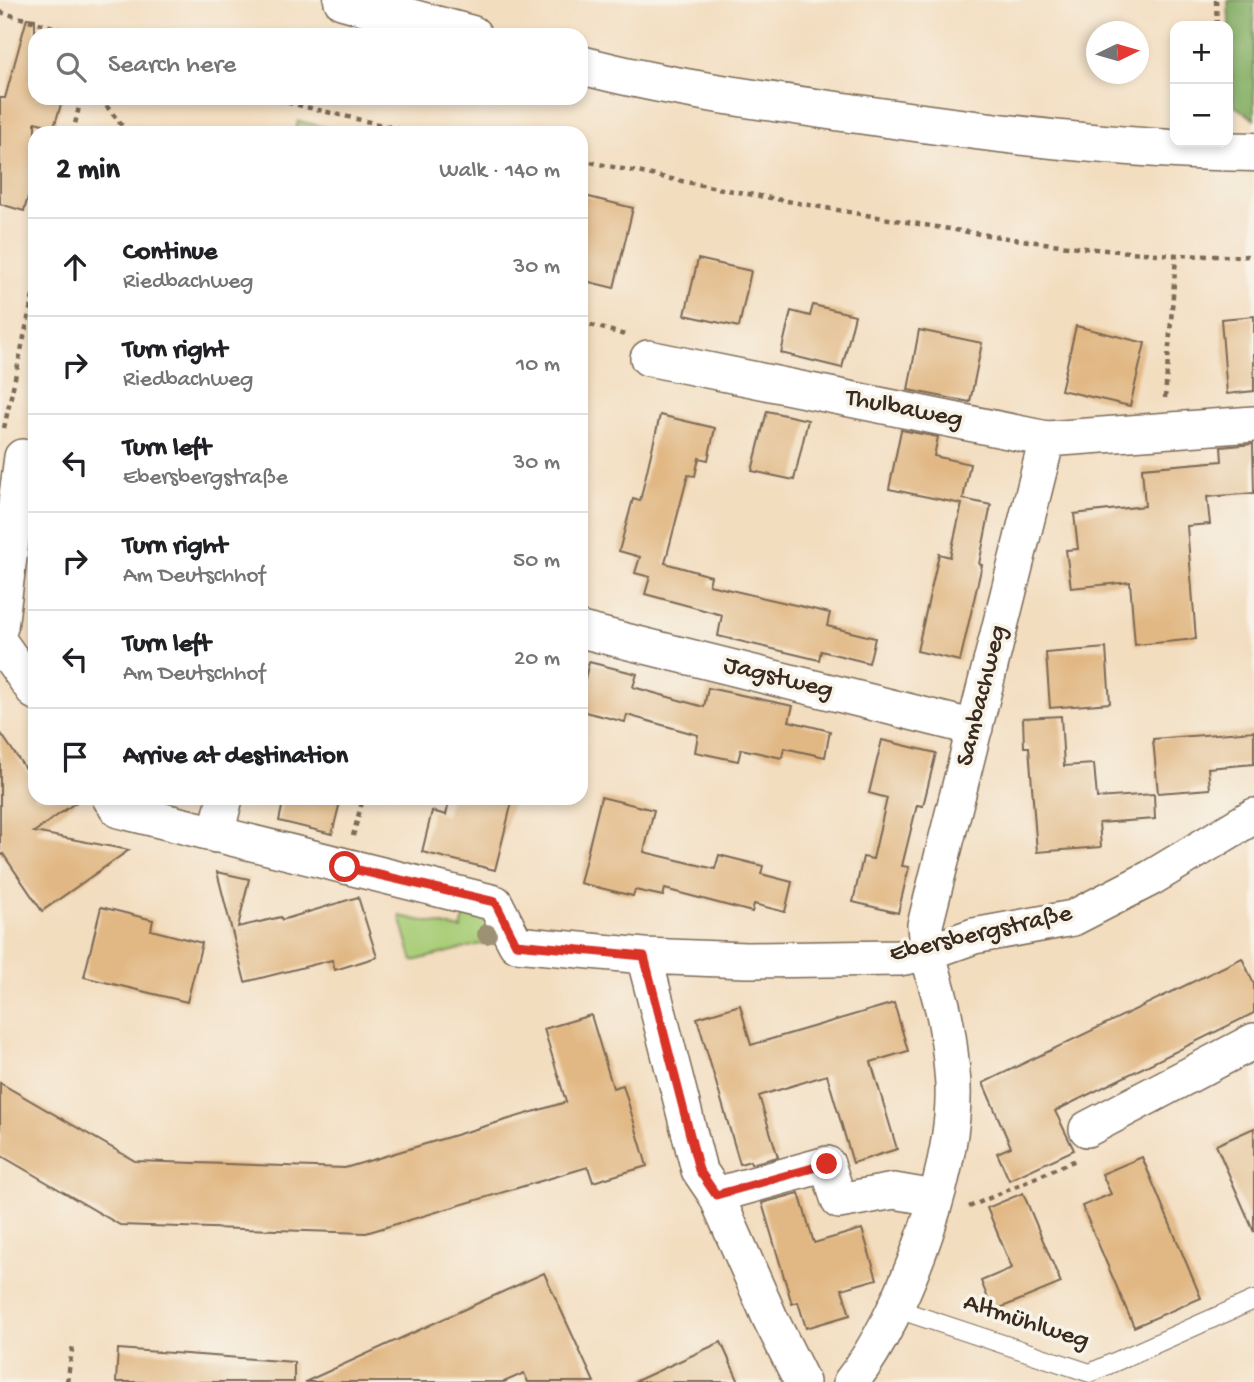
<!DOCTYPE html>
<html lang="en">
<head>
<meta charset="utf-8">
<style>
	:root { --surface:#fff; --page:#f6f6f6; --text:#202124; --muted:#757577; --line:#e0e0e0 }
	body { margin:0; font-family:"Gochi Hand",sans-serif; background:var(--page); color:var(--text) }
	.controls { position:absolute; right:21px; top:21px; display:grid; overflow:hidden; border-radius:14px; box-shadow:0 4px 10px #0003 }
	.controls button { width:63px; height:63px; display:grid; place-items:center; padding:0; border:0; border-bottom:2px solid var(--line); background:var(--surface); color:var(--text); font:35px sans-serif }
	.compass { position:absolute; left:1086px; top:21px; width:63px; height:63px; border-radius:50%; background:var(--surface); box-shadow:0 4px 10px #0003; rotate:85deg }
	.stop { position:absolute; width:21px; height:21px; margin:-16px; border:5px solid #d93025; border-radius:50%; background:#fff }
	.stop.end { background:#d93025; border-color:#fff; box-shadow:0 2px 7px #0008 }
	.list { margin:0; padding:0; list-style:none }
	h2 { display:flex; justify-content:space-between; align-items:center; height:91px; margin:0; padding:0 28px; font-size:30px }
	h2 small { font-size:23px; font-weight:400; color:var(--muted) }
	.list li { display:grid; grid-template-columns:46px 1fr auto; gap:21px; align-items:center; box-sizing:border-box; height:98px; padding:0 28px; border-top:2px solid var(--line) }
	.list b { display:block; font-size:26px; white-space:nowrap }
	.list p { margin:0; font-size:23px; white-space:nowrap; color:var(--muted) }
	.list em { font-size:23px; font-style:normal; color:var(--muted) }
	.icon { flex:none; width:38px; height:38px; fill:none; stroke:currentColor; stroke-width:2; stroke-linecap:round; stroke-linejoin:round }
	.map { position:relative; flex:none; width:1254px; height:1382px; overflow:hidden }
	.search { position:absolute; background:var(--surface); box-shadow:0 4px 10px #0003; left:28px; top:28px; width:560px; height:77px; display:flex; align-items:center; gap:18px; box-sizing:border-box; padding:0 24px; border-radius:21px; color:var(--muted); font-size:26px }
	.panel { position:absolute; background:var(--surface); box-shadow:0 4px 10px #0003; left:28px; top:126px; width:560px; height:679px; border-radius:21px }
	.map>svg:first-child { display:block }
	.green { fill:#a8cd77; stroke:#727c4a; stroke-width:2 }
	.forest { fill:#86b068; stroke:#606d43; stroke-width:2 }
	.building { fill:#e1b783 }
	.lines { fill:none; stroke-linecap:round; stroke-linejoin:round }
	.lane-casing { stroke:#7b6956; stroke-width:20 }
	.street-casing { stroke:#7b6956; stroke-width:38 }
	.secondary-casing { stroke:#7b6956; stroke-width:41 }
	.path { stroke:#7b6956; stroke-width:4.5; stroke-dasharray:5 5; stroke-linecap:butt }
	.lane { stroke:#fff; stroke-width:18 }
	.street { stroke:#fff; stroke-width:35 }
	.secondary { stroke:#fff; stroke-width:38 }
	.tree { fill:#9d9173 }
	.route { stroke:#d93025; stroke-width:9 }
	.labels { text-anchor:middle; dominant-baseline:central; stroke-width:7; stroke-linejoin:round; paint-order:stroke }
	.street-label { font-size:26px; fill:#3b2a1e; stroke:#f7f3e8 }
</style>
</head>
<body>
<div class="map">
<svg width="1254" height="1382" viewBox="0 0 1254 1382">
	<rect width="100%" height="100%" fill="#f7f3e8"/>
	<filter id="ink" filterUnits="userSpaceOnUse"><feTurbulence type="fractalNoise" baseFrequency=".0143" numOctaves="2"/><feDisplacementMap in="SourceGraphic" scale="14" xChannelSelector="R" yChannelSelector="G"/><feConvolveMatrix kernelMatrix="1 2 1 2 8 2 1 2 1" color-interpolation-filters="sRGB"/></filter>
	<filter id="wash" filterUnits="userSpaceOnUse"><feTurbulence type="fractalNoise" baseFrequency=".00686" numOctaves="4" result="noise"/><feDisplacementMap in="SourceGraphic" scale="28" xChannelSelector="R" yChannelSelector="G"/><feGaussianBlur stdDeviation="1.57" result="paint"/><feColorMatrix in="noise" values="0 0 0 0 0 0 0 0 0 0 0 0 0 0 0 0 0 1.4 0 .05"/><feComposite in="paint" operator="in"/></filter>
	<g filter="url(#wash)">
		<rect width="100%" height="100%" fill="#f3ddbf"/>
		<path class="green" d="M298,121H299L349,133H295Z
			M467,907L491,908L489,942L413,961L400,916L461,929Z"/>
		<path class="forest" d="M1228,0H1254V119L1233,105Z"/>
		<g id="blocks">
			<path class="building" d="M27,18L35,19V98H63L54,127L35,122V172L24,211L0,204V98H5Z
				M581,195L633,208L614,288L581,280Z
				M698,259L751,271L739,327L685,315Z
				M813,305L855,315L842,368L781,353L791,311L810,316Z
				M1254,316V391L1227,394L1221,319Z
				M1076,326L1145,343L1130,406L1061,390Z
				M919,330L982,343L970,402L908,390Z
				M767,411L808,420L794,480L752,471Z
				M660,415L715,428L708,460L699,458L695,476L688,475L665,563L711,576L709,585L830,613L827,626L875,638L869,663L821,651L819,660L718,636L722,615L645,594L650,577L635,573L640,557L619,551L633,499L640,501Z
				M901,430L938,437L934,456L970,464L963,499L991,505L979,564L982,565L960,661L917,651L939,554L950,557L962,504L889,489Z
				M1253,444L1254,493L1207,497L1210,524L1187,526L1196,639L1135,645L1130,582L1071,588L1066,550L1078,549L1074,514L1145,506L1142,468L1222,461L1221,447Z
				M1106,648L1110,703L1050,708L1046,653Z
				M589,662L637,674L633,687L704,707L708,688L793,706L789,721L830,731L825,757L784,748L782,758L741,749L738,761L695,752L698,735L627,715L625,722L581,711V695Z
				M1061,716L1064,766L1094,764L1097,798L1154,794L1155,819L1099,823L1101,847L1037,852L1029,747H1024L1023,718Z
				M1254,731V764L1208,768L1210,789L1158,793L1153,739Z
				M0,732L35,783V798H82L34,832L129,850L42,911L3,854L0,856Z
				M882,740L936,753L923,806L917,805L902,866L909,867L898,913L853,902L863,857L873,859L887,798L869,793Z
				M601,797L654,810L644,852L715,869L719,855L763,866L761,874L792,882L785,912L754,904L752,912L665,889L663,896L635,890L633,896L580,883Z
				M284,798H341L332,834L279,821Z
				M450,798H513L495,870L422,852L432,811L446,815Z
				M217,872L249,879L238,927L281,917L282,920L358,897L377,957L335,970L332,960L245,982Z
				M101,907L153,920L151,930L202,943L187,1002L84,977Z
				M1242,958L1254,984V1013L1055,1111L1074,1150L1009,1180L997,1153L1011,1147L983,1083Z
				M894,1003L908,1051L871,1062L897,1149L853,1163L827,1075L759,1096L778,1157L751,1164L750,1161L740,1164L697,1018L740,1005L751,1045Z
				M591,1015L613,1088L623,1085L647,1166L593,1182L588,1167L366,1233L120,1225L0,1155V1083L135,1161L345,1168L566,1102L544,1029Z
				M1254,1128V1232L1216,1145Z
				M1142,1157L1201,1298L1134,1327L1082,1206L1111,1194L1102,1174Z
				M799,1193L814,1243L862,1229L877,1279L842,1289L850,1315L806,1328L798,1302L792,1304L762,1203Z
				M1023,1193L1061,1283L993,1311L981,1281L1012,1268L987,1208Z
				M544,1273L594,1382H528L524,1373L504,1382H305Z
				M721,1342L739,1382H634Z
				M118,1349L294,1362V1382H116Z"/>
		</g>
	</g>
	<g filter="url(#ink)">
		<use href="#blocks" fill-opacity="0" stroke="#7b6956" stroke-width="2"/>
		<g class="lines">
			<defs>
				<path id="lane" d="M894,1308L1090,1373L1254,1300"/>
				<path id="street" d="M648,358L1047,439L1254,424
					M0,627L22,457L35,459
					M581,630L975,728
					M0,643L35,692
					M110,798L119,810L495,903L516,944L644,956L746,960L899,958L926,953L974,936L1073,918L1151,878L1254,816
					M216,835L225,798
					M644,956L699,1170L716,1195L770,1318L802,1382
					M1087,1129L1254,1041
					M716,1195L827,1164L839,1201L894,1191L935,1198
					M851,1382C904,1316 962,1157 952,1072C950,1048 947,1021 940,998C933,972 926,952 925,925L1047,439"/>
				<path id="secondary" d="M343,0L472,35
					M581,65C671,89 766,101 858,114C990,133 1121,150 1254,152"/>
			</defs>
			<use href="#lane" class="lane-casing"/>
			<use href="#street" class="street-casing"/>
			<use href="#secondary" class="secondary-casing"/>
			<path class="path" d="M1216,0L1217,26
				M0,12L82,35
				M100,98L128,133
				M268,98L416,133
				M73,133L81,98
				M581,160C685,183 790,202 895,220C1019,241 1128,258 1254,256
				M581,322L625,335
				M1165,398L1176,257
				M4,428L35,287
				M353,836L363,798
				M969,1207L1076,1160
				M67,1382L73,1345"/>
			<use href="#lane" class="lane"/>
			<use href="#street" class="street"/>
			<use href="#secondary" class="secondary"/>
		</g>
		<circle class="tree" cx="487" cy="934" r="10"/>
	</g>
	<g class="lines" filter="url(#ink)">
		<path class="route" d="M345,867L495,902L516,944L644,956L699,1170L716,1195L827,1164"/>
	</g>
	<g class="labels">
		<g class="street-label">
			<text transform="translate(904 410) rotate(11)">Thulbaweg</text>
			<text transform="translate(778 679) rotate(14)">Jagstweg</text>
			<text transform="translate(983 696) rotate(-76)">Sambachweg</text>
			<text transform="translate(981 935) rotate(-13)">Ebersbergstraße</text>
			<text transform="translate(1026 1323) rotate(18)">Altmühlweg</text>
		</g>
	</g>
</svg>
<div class="controls">
<button>+</button>
<button>−</button>
</div>
<svg class="compass" viewBox="-18 -18 36 36"><path d="M0-13l5 13h-10z" fill="#e53935"/><path d="M0 13l5-13h-10z" fill="#757577"/></svg>
<div class="stop" style="left:345px;top:867px"></div>
<div class="stop end" style="left:827px;top:1164px"></div>
<div class="search"><svg class="icon" aria-label="search" viewBox="0 0 24 24"><circle cx="10" cy="10" r="6"/><path d="M15 15l6 6"/></svg>Search here</div>
<section class="panel">
<h2>2 min<small>Walk · 140 m</small></h2>
<ul class="list">
<li><svg class="icon" aria-label="ahead" viewBox="0 0 24 24"><path d="M12 20V5M6 11l6-6 6 6"/></svg><div><b>Continue</b><p>Riedbachweg</p></div><em>30 m</em></li>
<li><svg class="icon" aria-label="right" viewBox="0 0 24 24"><path d="M7 20v-9h11M14 6l5 5-5 5"/></svg><div><b>Turn right</b><p>Riedbachweg</p></div><em>10 m</em></li>
<li><svg class="icon" aria-label="left" viewBox="0 0 24 24"><path d="M17 20v-9H6M10 6l-5 5 5 5"/></svg><div><b>Turn left</b><p>Ebersbergstraße</p></div><em>30 m</em></li>
<li><svg class="icon" aria-label="right" viewBox="0 0 24 24"><path d="M7 20v-9h11M14 6l5 5-5 5"/></svg><div><b>Turn right</b><p>Am Deutschhof</p></div><em>50 m</em></li>
<li><svg class="icon" aria-label="left" viewBox="0 0 24 24"><path d="M17 20v-9H6M10 6l-5 5 5 5"/></svg><div><b>Turn left</b><p>Am Deutschhof</p></div><em>20 m</em></li>
<li><svg class="icon" aria-label="arrive" viewBox="0 0 24 24"><path d="M6 21V4h12l-3 4 3 4H6"/></svg><div><b>Arrive at destination</b></div></li>
</ul>
</section>
</div>
</body>
</html>
